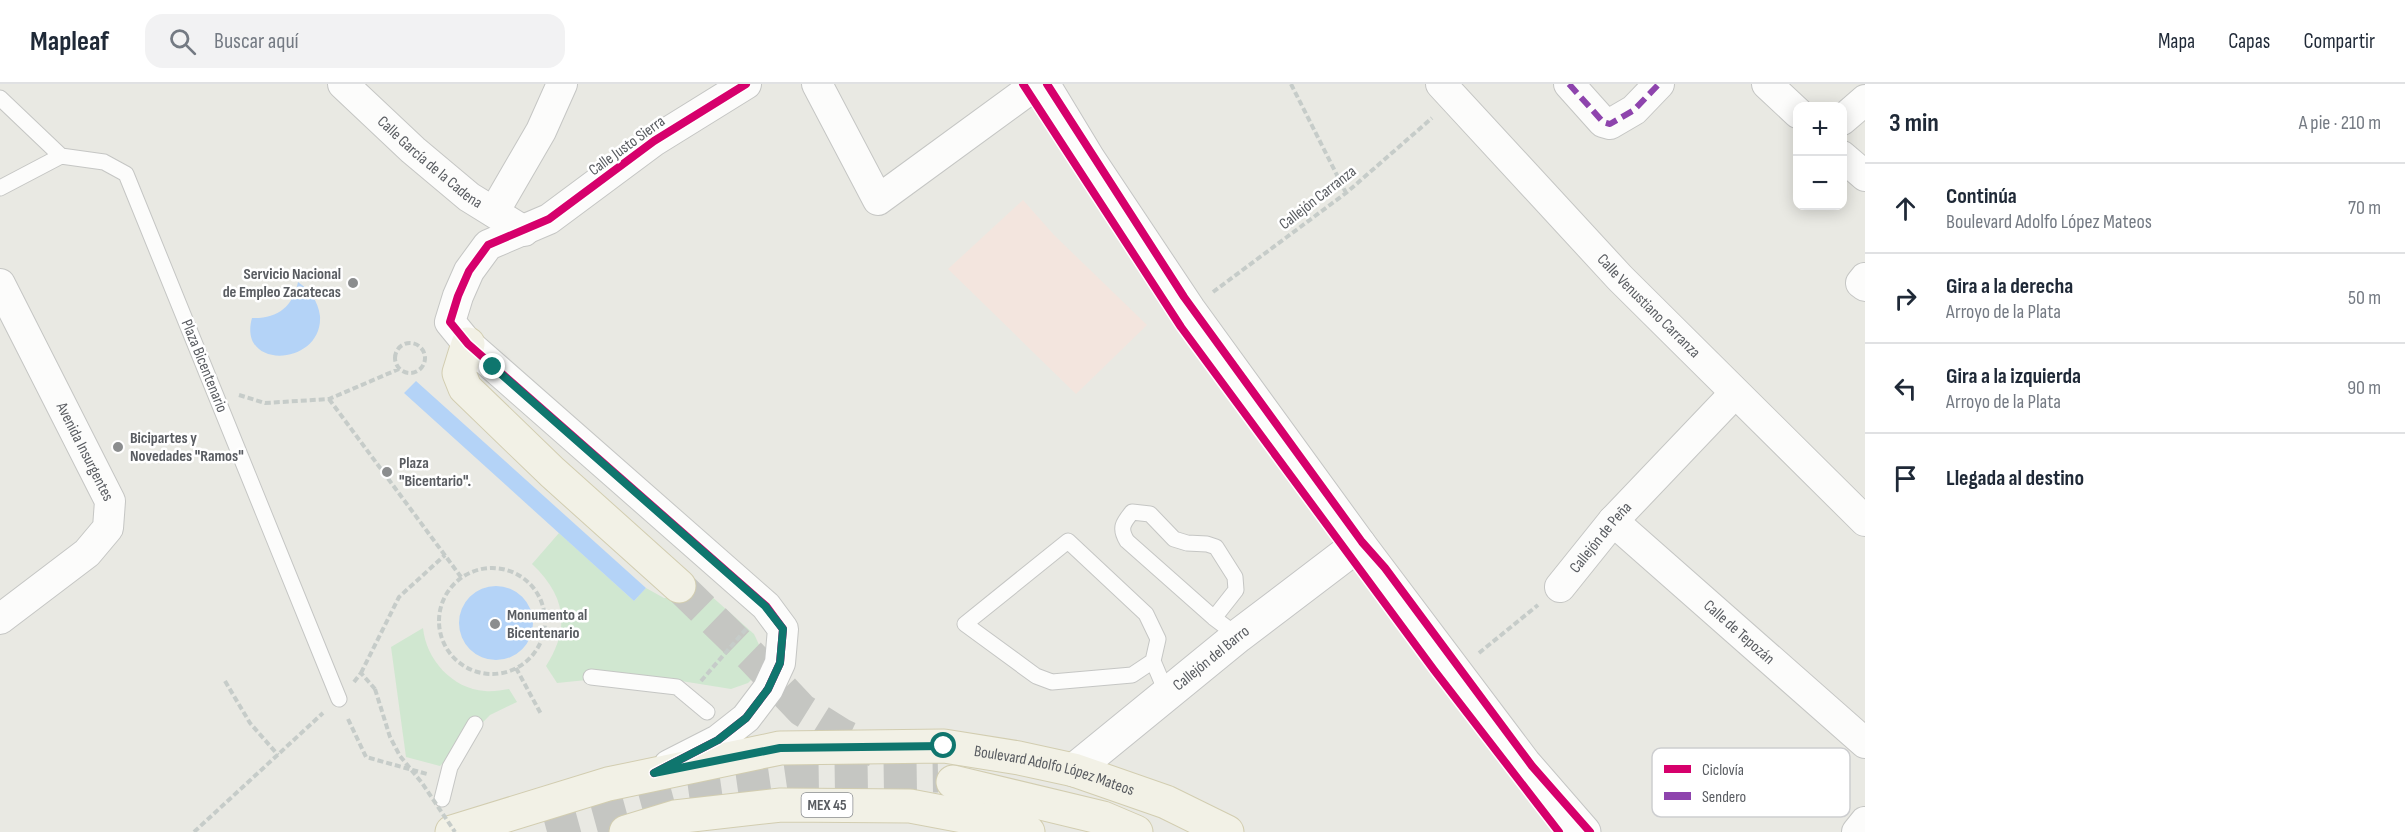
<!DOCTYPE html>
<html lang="es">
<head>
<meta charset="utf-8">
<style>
	:root { --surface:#fff; --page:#f2f2f3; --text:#1f2937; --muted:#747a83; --line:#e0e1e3 }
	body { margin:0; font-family:"Sofia Sans Condensed",sans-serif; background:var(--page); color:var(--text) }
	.controls { position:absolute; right:18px; top:18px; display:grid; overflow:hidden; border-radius:12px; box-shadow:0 3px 15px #0003 }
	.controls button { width:54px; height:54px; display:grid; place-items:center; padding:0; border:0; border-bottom:2px solid var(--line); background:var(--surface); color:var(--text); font:30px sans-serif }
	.stop { position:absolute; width:18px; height:18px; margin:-14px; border:4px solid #0f766e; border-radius:50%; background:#fff }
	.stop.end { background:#0f766e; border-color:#fff; box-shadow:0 2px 6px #0008 }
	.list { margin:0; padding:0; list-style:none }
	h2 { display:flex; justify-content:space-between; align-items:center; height:78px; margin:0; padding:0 24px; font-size:26px }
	h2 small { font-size:20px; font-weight:400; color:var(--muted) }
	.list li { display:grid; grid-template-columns:39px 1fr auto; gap:18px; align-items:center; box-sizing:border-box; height:90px; padding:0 24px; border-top:2px solid var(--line) }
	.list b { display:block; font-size:22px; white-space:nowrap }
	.list p { margin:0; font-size:20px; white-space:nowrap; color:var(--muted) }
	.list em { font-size:20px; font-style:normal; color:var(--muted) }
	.icon { flex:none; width:33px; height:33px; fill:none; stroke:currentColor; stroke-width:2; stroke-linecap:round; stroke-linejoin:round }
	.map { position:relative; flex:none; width:1865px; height:748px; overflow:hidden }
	header { display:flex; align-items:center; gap:36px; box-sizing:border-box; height:84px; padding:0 30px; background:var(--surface); border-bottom:2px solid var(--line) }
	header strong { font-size:28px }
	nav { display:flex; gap:33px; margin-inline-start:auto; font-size:21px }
	.search { width:420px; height:54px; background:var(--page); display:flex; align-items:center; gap:15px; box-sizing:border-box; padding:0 21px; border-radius:18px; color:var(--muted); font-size:22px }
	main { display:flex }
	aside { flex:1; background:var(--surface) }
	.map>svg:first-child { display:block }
	.medical { fill:#f3e5de }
	.green { fill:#d0e7d0 }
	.water { fill:#b4d3f7 }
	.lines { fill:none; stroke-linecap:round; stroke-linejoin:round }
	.primary-tunnel { stroke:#c5c6c2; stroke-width:33; stroke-dasharray:33 16; stroke-linecap:butt }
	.lane-casing { stroke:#c5c6c4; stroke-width:17 }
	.street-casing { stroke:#c5c6c4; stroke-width:32 }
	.secondary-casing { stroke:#c4c5c4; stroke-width:35 }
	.primary-casing { stroke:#d2cdb0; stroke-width:35 }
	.path { stroke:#c6ccc9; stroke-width:4; stroke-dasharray:6 3; stroke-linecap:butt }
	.lane { stroke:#fcfcfb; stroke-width:15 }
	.street { stroke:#fcfcfb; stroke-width:30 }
	.secondary { stroke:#fcfcfb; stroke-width:33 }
	.primary { stroke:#f2f1e6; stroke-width:33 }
	.path-bridge { stroke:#c6ccc9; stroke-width:4; stroke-dasharray:6 3; stroke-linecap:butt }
	.quiet { stroke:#8e44ad; stroke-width:6; stroke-dasharray:12 6; stroke-linecap:butt }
	.cycleway-casing { stroke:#fff; stroke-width:11 }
	.cycleway { stroke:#d6006c; stroke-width:8 }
	.route { stroke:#0f766e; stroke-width:8 }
	.poi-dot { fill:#8b8d8e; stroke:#fff; stroke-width:2 }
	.labels { text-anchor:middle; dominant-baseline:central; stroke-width:5; stroke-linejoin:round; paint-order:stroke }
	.shield { fill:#fff; stroke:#8b8d90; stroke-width:1.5 }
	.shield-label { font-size:15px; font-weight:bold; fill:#595c61 }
	.street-label { font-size:16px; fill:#595c61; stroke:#fff }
	.poi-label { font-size:16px; font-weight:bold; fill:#595c61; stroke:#fff; text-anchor:start }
	.key { fill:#fff; stroke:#cdced0; stroke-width:1.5 }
	.key-label { font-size:16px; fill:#595c61 }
</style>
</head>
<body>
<header>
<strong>Mapleaf</strong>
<div class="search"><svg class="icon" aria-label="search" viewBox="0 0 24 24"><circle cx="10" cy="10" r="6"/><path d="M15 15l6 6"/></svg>Buscar aquí</div>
<nav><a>Mapa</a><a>Capas</a><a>Compartir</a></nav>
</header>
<main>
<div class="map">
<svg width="1865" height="748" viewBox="0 0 1865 748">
	<rect width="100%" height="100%" fill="#e9e9e3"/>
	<path class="medical" d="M1023,116L1054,151L1147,241L1076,310L948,185Z"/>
	<path class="green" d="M559,449L634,517L646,504L664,514H669L674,479L754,550L762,567V576L755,592L748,599L731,605L675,596L626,592L557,599L546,582C571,543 565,511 532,480Z
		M423,544C426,575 452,605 485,607C493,608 501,606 509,605L517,618L490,631L440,682L406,673L391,563Z"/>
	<path class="water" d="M298,198C310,206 318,217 320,232C323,282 237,287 252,234C277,235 293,223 298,198Z
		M416,297L646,504L634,517L404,309Z
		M459 539a37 37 0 1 1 74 0a37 37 0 1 1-74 0Z"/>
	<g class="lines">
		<path class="primary-tunnel" d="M679,502L750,571L802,626L842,651L876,667
			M547,748L686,710L798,694L938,692"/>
		<defs>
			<path id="lane" d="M0,14L61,72L104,78L126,90L339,615
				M0,104L61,72
				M1214,534L1236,506L1235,493L1216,463L1207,460L1187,459L1174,455L1150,430L1132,428C1123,439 1119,444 1127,457L1214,534L1238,552
				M1153,577L1132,591L1052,598L1036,592L965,540L1068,457L1146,530L1158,555L1153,577L1167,610
				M591,593L677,603L707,628
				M442,715L450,683L475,640"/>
			<g id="street">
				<path id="s1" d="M343,0L413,66L469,113L524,147"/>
				<path d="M817,0L878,116L1030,5"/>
				<path id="s2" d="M1441,0L1620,194L1865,437"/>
				<path d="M1569,0L1603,38L1610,40L1634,26L1659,0"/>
				<path d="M1767,0L1798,29"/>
				<path d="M1842,36L1865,16"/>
				<path d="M1842,72L1865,92"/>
				<path d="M494,128L541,47L562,0"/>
				<path d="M1865,194L1861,199L1865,202"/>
				<path id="s3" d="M0,200L110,417L108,444L87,469L0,535"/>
				<path id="s4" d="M1613,437L1865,659"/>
				<path id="s5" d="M1560,503L1613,437L1735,309"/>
				<path d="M669,681L718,656L746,634L768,605L780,579L783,545L766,522L468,260L450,238L458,212L469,187L488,161L549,135L654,57L746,0"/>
				<path d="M1857,748L1865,738"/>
			</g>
			<g id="secondary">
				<path d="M1043,0L1089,76L1189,226L1359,460L1524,679L1584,748"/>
				<path id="s6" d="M1074,686L1238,552L1359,460"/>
			</g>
			<g id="primary">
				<path d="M468,260L459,289L465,304L552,388L679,502"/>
				<path d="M953,698L1103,734L1136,748"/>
				<path id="s7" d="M452,748L608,700L780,664L944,662L1019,674L1074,686L1166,718L1227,748"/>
				<path d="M626,748L675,733L781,721L910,722L984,736L1028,748"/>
			</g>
		</defs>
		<use href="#lane" class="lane-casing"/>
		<use href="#street" class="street-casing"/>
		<use href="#secondary" class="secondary-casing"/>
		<use href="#primary" class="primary-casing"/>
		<path class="path" d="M1291,0L1346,109
			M1213,208L1346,109L1432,34
			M395 274a15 15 0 1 1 30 0a15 15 0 1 1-30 0Z
			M239,311L265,319L329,315L399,285
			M329,315L461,493
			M439 537a53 53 0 1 1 106 0a53 53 0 1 1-106 0Z
			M1479,569L1538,521
			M516,584L541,630
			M361,589L399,513L445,471
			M225,597L250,639L278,671
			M701,597L747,544
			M354,598L361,589L375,605
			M348,635L366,673L427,690
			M194,748L323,629"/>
		<use href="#lane" class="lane"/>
		<use href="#street" class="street"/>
		<use href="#secondary" class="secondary"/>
		<use href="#primary" class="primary"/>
		<path class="path-bridge" d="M375,605L390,653L400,672L422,699L455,748"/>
		<path class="quiet" d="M1569,0L1603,38L1610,40L1634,26L1659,0"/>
		<defs>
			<path id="cycleway" d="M1023,0L1181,243L1434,586L1559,748
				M1047,0L1184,213L1362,458L1385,484L1532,682L1590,748
				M654,689L718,656L746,634L768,605L780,579L783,545L766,522L468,260L450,238L458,212L469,187L488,161L549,135L654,57L746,0"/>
		</defs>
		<use href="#cycleway" class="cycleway-casing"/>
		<use href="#cycleway" class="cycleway"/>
	</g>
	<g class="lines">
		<path class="route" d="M493,283L765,522L783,545L780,579L768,605L746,634L718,656L654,689L780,664L944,662"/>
	</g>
	<g class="poi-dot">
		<circle cx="353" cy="199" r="6"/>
		<circle cx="118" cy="363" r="6"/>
		<circle cx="387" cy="388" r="6"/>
		<circle cx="495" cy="540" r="6"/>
	</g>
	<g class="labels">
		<rect class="shield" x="801.5" y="709" width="51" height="24" rx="4.5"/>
		<g class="shield-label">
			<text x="827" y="721">MEX 45</text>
		</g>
		<g class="street-label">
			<text transform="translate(627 62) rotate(-36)">Calle Justo Sierra</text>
			<text stroke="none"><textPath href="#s1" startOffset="117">Calle García de la Cadena</textPath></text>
			<text transform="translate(1318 114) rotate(-38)">Callejón Carranza</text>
			<text stroke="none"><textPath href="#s2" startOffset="304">Calle Venustiano Carranza</textPath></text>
			<text transform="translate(204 282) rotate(68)">Plaza Bicentenario</text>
			<text stroke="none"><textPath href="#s3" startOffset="188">Avenida Insurgentes</textPath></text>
			<text stroke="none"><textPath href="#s5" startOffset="64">Callejón de Peña</textPath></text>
			<text stroke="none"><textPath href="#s4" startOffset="168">Calle de Tepozán</textPath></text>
			<text stroke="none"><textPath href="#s6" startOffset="177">Callejón del Barro</textPath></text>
			<text stroke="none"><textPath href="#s7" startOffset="616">Boulevard Adolfo López Mateos</textPath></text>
		</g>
		<g class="poi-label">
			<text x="341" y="190" text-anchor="end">Servicio Nacional<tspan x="341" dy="18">de Empleo Zacatecas</tspan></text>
			<text x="130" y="354">Bicipartes y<tspan x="130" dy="18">Novedades "Ramos"</tspan></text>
			<text x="399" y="379">Plaza<tspan x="399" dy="18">"Bicentario".</tspan></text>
			<text x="507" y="531">Monumento al<tspan x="507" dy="18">Bicentenario</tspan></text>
		</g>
	</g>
	<rect x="1652" y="664" width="198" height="69" rx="9" class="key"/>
	<rect x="1664" y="681" width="27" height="8" fill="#d6006c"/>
	<rect x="1664" y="708" width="27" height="8" fill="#8e44ad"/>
	<g class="key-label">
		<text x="1702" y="691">Ciclovía</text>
		<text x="1702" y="718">Sendero</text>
	</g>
</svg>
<div class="controls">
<button>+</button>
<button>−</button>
</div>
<div class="stop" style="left:944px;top:662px"></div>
<div class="stop end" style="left:493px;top:283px"></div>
</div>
<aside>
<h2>3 min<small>A pie · 210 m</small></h2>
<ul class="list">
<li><svg class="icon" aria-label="ahead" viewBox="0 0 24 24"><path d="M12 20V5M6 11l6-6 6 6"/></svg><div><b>Continúa</b><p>Boulevard Adolfo López Mateos</p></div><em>70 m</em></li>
<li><svg class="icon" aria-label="right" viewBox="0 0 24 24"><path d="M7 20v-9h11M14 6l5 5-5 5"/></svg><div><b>Gira a la derecha</b><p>Arroyo de la Plata</p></div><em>50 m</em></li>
<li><svg class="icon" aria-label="left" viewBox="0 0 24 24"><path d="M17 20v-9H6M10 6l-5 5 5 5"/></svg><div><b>Gira a la izquierda</b><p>Arroyo de la Plata</p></div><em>90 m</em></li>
<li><svg class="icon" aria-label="arrive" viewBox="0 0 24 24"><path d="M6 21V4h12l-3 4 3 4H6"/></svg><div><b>Llegada al destino</b></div></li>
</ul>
</aside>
</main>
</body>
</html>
